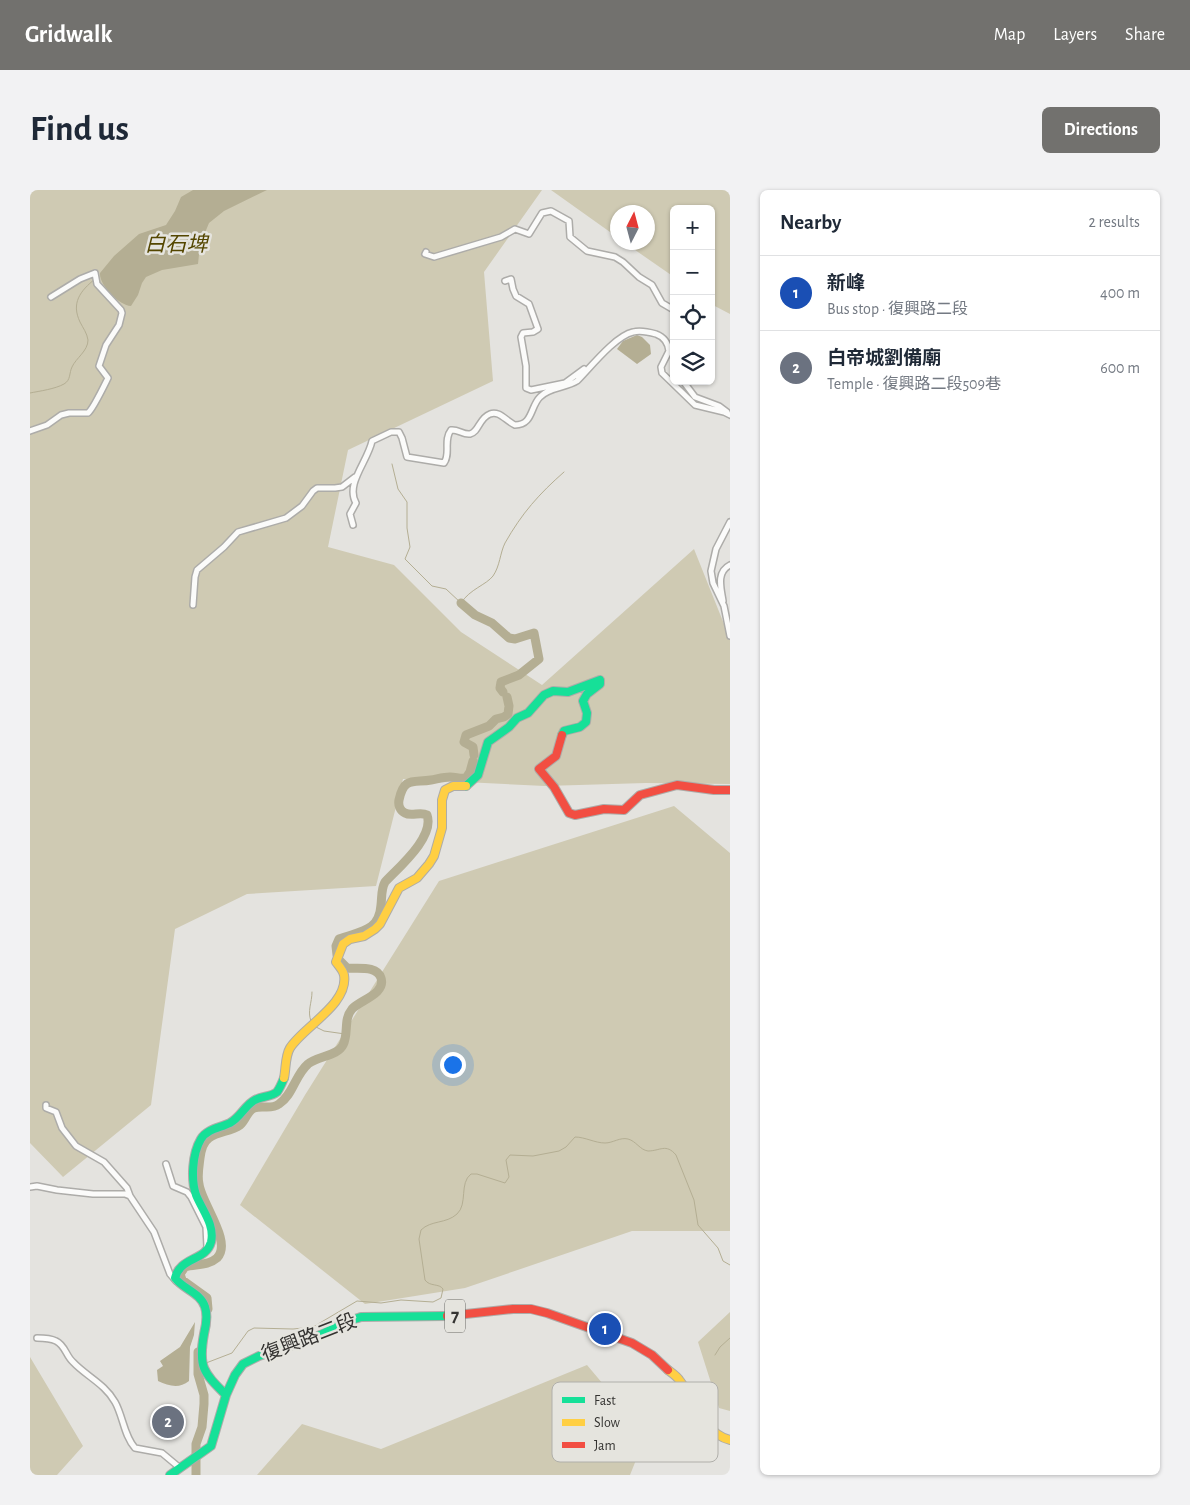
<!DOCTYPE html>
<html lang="en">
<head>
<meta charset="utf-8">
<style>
	:root { --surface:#fff; --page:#f2f2f3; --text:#1f2937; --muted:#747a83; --line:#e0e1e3; --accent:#72716e }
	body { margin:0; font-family:"Alegreya Sans","Noto Sans TC",sans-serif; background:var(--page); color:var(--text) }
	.controls { position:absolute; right:15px; top:15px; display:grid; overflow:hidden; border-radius:8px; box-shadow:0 1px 4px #0004 }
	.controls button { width:45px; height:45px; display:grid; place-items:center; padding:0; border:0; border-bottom:1px solid var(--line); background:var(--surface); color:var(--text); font:25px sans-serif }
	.compass { position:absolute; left:580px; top:15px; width:45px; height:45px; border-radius:50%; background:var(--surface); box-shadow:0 1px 4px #0004; rotate:6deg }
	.you { position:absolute; left:422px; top:874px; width:18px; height:18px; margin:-12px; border:4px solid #fff; border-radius:50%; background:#1a73e8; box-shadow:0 0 0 8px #1a73e833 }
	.badge { display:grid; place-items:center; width:32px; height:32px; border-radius:50%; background:var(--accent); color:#fff; font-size:16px; font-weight:700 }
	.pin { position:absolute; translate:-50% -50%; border:2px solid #fff; box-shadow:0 1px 5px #0006 }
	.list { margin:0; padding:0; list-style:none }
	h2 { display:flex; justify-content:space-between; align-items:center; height:65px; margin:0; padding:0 20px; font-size:21px }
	h2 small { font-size:16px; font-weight:400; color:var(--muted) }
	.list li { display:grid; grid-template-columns:32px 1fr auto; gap:15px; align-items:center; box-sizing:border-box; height:75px; padding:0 20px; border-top:1px solid var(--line) }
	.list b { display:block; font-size:19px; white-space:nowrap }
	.list p { margin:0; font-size:16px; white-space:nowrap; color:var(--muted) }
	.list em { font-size:16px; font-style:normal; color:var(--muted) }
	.icon { flex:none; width:28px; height:28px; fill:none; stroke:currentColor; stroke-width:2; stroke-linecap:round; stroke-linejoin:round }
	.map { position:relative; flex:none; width:700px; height:1285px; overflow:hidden; border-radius:8px }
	header { display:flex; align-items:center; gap:30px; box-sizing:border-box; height:70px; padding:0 25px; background:var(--accent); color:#fff }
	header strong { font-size:24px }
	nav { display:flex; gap:28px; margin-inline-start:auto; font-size:18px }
	.intro { display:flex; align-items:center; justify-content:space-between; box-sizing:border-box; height:120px; padding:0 30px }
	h1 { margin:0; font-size:35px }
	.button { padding:12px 22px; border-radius:8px; background:var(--accent); color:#fff; font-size:18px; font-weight:700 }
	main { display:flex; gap:30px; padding:0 30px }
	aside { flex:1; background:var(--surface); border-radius:8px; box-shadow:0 1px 4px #0004 }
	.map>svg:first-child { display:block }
	.forest { fill:#cfcab3 }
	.water { fill:#b4ae93 }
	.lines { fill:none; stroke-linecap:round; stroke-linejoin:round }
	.stream { stroke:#b4ae93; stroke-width:1 }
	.river { stroke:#b4ae93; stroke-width:9 }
	.street-casing { stroke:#adaca9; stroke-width:8 }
	.fast-casing { stroke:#adaca9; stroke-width:10 }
	.slow-casing { stroke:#adaca9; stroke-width:10 }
	.jam-casing { stroke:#adaca9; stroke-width:10 }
	.street { stroke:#fbfbfa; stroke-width:5 }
	.fast { stroke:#16e098; stroke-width:8 }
	.slow { stroke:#ffcf43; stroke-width:8 }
	.jam { stroke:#f24e42; stroke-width:8 }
	.labels { text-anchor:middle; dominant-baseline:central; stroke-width:5; stroke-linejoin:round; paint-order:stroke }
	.shield { fill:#e5e4de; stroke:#696865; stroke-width:1 }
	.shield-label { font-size:19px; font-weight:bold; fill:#343331 }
	.street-label { font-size:20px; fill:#343331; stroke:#e5e4de }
	.water-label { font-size:21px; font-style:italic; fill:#544600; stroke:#e5e4de }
	.key { fill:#e5e4de; stroke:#b0afaa; stroke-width:1 }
	.key-label { font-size:14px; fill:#343331 }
</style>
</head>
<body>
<header>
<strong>Gridwalk</strong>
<nav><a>Map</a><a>Layers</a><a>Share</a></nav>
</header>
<div class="intro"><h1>Find us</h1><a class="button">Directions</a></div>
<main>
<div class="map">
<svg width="700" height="1285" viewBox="0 0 700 1285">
	<rect width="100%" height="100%" fill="#e4e3df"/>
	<path class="forest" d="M0,0H512L454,82L463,191L318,260L298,357L364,375L431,442L512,495L664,359L700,449V594L616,593L515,596L373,589L346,696L217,704L145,739L121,915L33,987L0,953Z
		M521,0H700V124L681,114V19H644V87L595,53L618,52V22H588L587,47Z
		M644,616L700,663V1041H602L435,1098L335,1114L210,1015L275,905L409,691Z
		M700,1122V1221L689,1218L668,1152Z
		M0,1167L53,1256L27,1285H0Z
		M557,1175L616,1245L600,1285H227L272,1234L351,1259Z"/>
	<path class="water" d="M163,0H237L194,21L179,33L170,55L168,74L132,80L116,87L112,93L108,105L101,116C89,115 69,95 70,83L84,66L109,44L136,35L145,21L151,7Z
		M607,145L612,147L620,155L621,164L607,174L587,159L593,151Z
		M165,1132L164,1145L160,1157L159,1191C149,1199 139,1196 128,1191L127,1180L133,1176L130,1171L150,1157Z"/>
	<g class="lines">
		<path class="stream" d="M0,203C10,201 25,199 34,194C41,190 39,183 42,177C46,168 58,161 58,150C57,143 53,138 50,132C41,113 50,101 65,89
			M362,274L368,299L377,312V338L380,357L375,369L402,396L416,399L431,413C440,399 456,395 463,386C470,376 470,363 475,353C492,323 509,304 534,282
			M281,831C277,821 282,813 282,802
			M286,837L294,841L315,844
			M685,1165L690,1157L700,1148
			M176,1173L202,1163L218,1141L224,1138L263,1139L283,1137L327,1111L351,1113L371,1110L403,1112L411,1108L413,1099C409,1093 400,1097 395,1090L389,1049L391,1040C401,1030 416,1034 427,1024C438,1014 429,993 441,984H447L475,993L479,987L476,970L480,965L503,966L529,961L536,957L545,947C555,947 565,953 575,953C583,953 590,947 598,949C606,951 610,960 618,961C630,961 636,953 646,965L664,1010L668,1035L688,1058L693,1071L700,1075
			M167,1175H168"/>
		<path class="river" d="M431,413L445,425L462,433L479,448L485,449L504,443L509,469L489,485L471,492L470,498L473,502
			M444,565L443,557L434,552L436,545L459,536L466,529L474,527L478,524L479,516L477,507
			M307,765L306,756L309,749C330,741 349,742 351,715C352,707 351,699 355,692C368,678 405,647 397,625C390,621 382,627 375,623C370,621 368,615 369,610C374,586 384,593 401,590C407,589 414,587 420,587C426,587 430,589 436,588L440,582L443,571
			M178,1119L177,1108L152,1090L150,1084L155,1077C165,1074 178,1076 187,1068C203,1052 171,1013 169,994C167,986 169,976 170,968C171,960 173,952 179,948C188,941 200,942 210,935C216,930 217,921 224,918C233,915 241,920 249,914C263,905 265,885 278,874C287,866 308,866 313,855C319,843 313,830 322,819C330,810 356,804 351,788C347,775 328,779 317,778L310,771
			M166,1285V1254L172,1237L174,1214V1205L168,1184V1162"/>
		<defs>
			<path id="street" d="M396,62L395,64L404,67L471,47L485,39L499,44L512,23L521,21L539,31L540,47L557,61L585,67L593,72L609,87L622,95L632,113L644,120
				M475,91L481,89L483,99L486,106L499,114L508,139L503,142L493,143L491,147L496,176V198L501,200L535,193L554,179
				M653,191L665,207L689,216L697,222
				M0,241L17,235L31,225L39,223H58C63,219 74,196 78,188L69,176L76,155L89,135L92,123L91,120L67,94L65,83L50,89L21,107
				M700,332L686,359L681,381L683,393L694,416L700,446
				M323,335L320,324L326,313C315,294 338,271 342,251L361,242H369L372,248L377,267L414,273C421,264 413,250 421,240C428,239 433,245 440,244C449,242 449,228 460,224C469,220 476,231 485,235C503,235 500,217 510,207C519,197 536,198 547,191C560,178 585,146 603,142C610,140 619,142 626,144C634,147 638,152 639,161L631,177L632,183L665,215L694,222L700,225
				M693,411C691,398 686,382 700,375
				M163,415L165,387L167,380L194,357L208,342L256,328L272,316L283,301L287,298H305L312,297L325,287
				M16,915V918L26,922L32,938L46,956L74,972L97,998L100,1006
				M136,974L143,996L157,1002L161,1007L176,1037L177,1057
				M0,997L7,996L27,1000L63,1004H95L100,1006L124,1042L140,1084L146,1091
				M7,1148C13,1148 20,1148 26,1151C35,1155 36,1166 43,1172C56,1186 75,1194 85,1212C93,1226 94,1246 105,1258L132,1263L150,1278"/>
			<path id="fast" d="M436,596L448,585L458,552L479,537L487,528L498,523L514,505L523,501L538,502L570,490V494L557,504L553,511L557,523L556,532L550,537L534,541L532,545
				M196,1205C173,1182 168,1177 174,1144C176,1136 178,1126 175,1117C171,1103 153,1099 145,1088C150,1067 176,1071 181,1052C185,1035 172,1020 166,1005C161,990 162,964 171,949C177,939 190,938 200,933C211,927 215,915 225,910C232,906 241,907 247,902C250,898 252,893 254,888
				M140,1285L181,1256L196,1205L205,1185L213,1174L229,1166L282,1149L316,1132L331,1127L417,1126"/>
			<path id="slow" d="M254,888C256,879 255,866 260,858C273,837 319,814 314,785C313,780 309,776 306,772L313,754L320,749L334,746L345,739L350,734L369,698L387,688L399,674L404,666L412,638V610L415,600L423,596H436
				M638,1180C642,1183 647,1186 650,1191C665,1211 673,1243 700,1250"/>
			<path id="jam" d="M532,545L526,566L509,579L524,597L539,623L545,625L574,619L594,620L610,605L647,595L684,600H700
				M417,1126L483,1119H501L517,1123L602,1153L622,1165L638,1180"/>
		</defs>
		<use href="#street" class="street-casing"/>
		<use href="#fast" class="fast-casing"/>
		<use href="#slow" class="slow-casing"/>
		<use href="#jam" class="jam-casing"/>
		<use href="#street" class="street"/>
		<use href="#fast" class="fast"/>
		<use href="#slow" class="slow"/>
		<use href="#jam" class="jam"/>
	</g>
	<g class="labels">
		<rect class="shield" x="415" y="1109.5" width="20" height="33" rx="4"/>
		<g class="shield-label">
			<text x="425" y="1126">7</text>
		</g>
		<g class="street-label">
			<text transform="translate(279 1148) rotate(-21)">復興路二段</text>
		</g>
		<g class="water-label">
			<text x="146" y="54">白石埤</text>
		</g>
	</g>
	<rect x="522" y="1192" width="166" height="80" rx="8" class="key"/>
	<rect x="532" y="1207" width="23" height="6" fill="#16e098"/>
	<rect x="532" y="1229" width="23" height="7" fill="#ffcf43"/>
	<rect x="532" y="1252" width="23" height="6" fill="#f24e42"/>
	<g class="key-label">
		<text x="564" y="1215">Fast</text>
		<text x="564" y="1237">Slow</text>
		<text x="564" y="1260">Jam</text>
	</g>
</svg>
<div class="controls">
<button>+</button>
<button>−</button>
<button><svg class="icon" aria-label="locate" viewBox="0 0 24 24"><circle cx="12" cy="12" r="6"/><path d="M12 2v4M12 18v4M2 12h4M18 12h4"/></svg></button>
<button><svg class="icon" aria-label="layers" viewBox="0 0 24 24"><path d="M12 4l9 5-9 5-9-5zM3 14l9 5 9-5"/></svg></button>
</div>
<svg class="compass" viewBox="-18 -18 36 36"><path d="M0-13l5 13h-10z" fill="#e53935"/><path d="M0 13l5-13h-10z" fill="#747a83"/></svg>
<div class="you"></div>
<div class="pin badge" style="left:575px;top:1139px;background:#1a4fb4">1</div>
<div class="pin badge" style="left:138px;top:1232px;background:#6b7280">2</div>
</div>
<aside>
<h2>Nearby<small>2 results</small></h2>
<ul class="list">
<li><span class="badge" style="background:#1a4fb4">1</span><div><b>新峰</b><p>Bus stop · 復興路二段</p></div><em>400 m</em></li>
<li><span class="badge" style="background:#6b7280">2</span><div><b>白帝城劉備廟</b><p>Temple · 復興路二段509巷</p></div><em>600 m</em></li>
</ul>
</aside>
</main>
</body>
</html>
